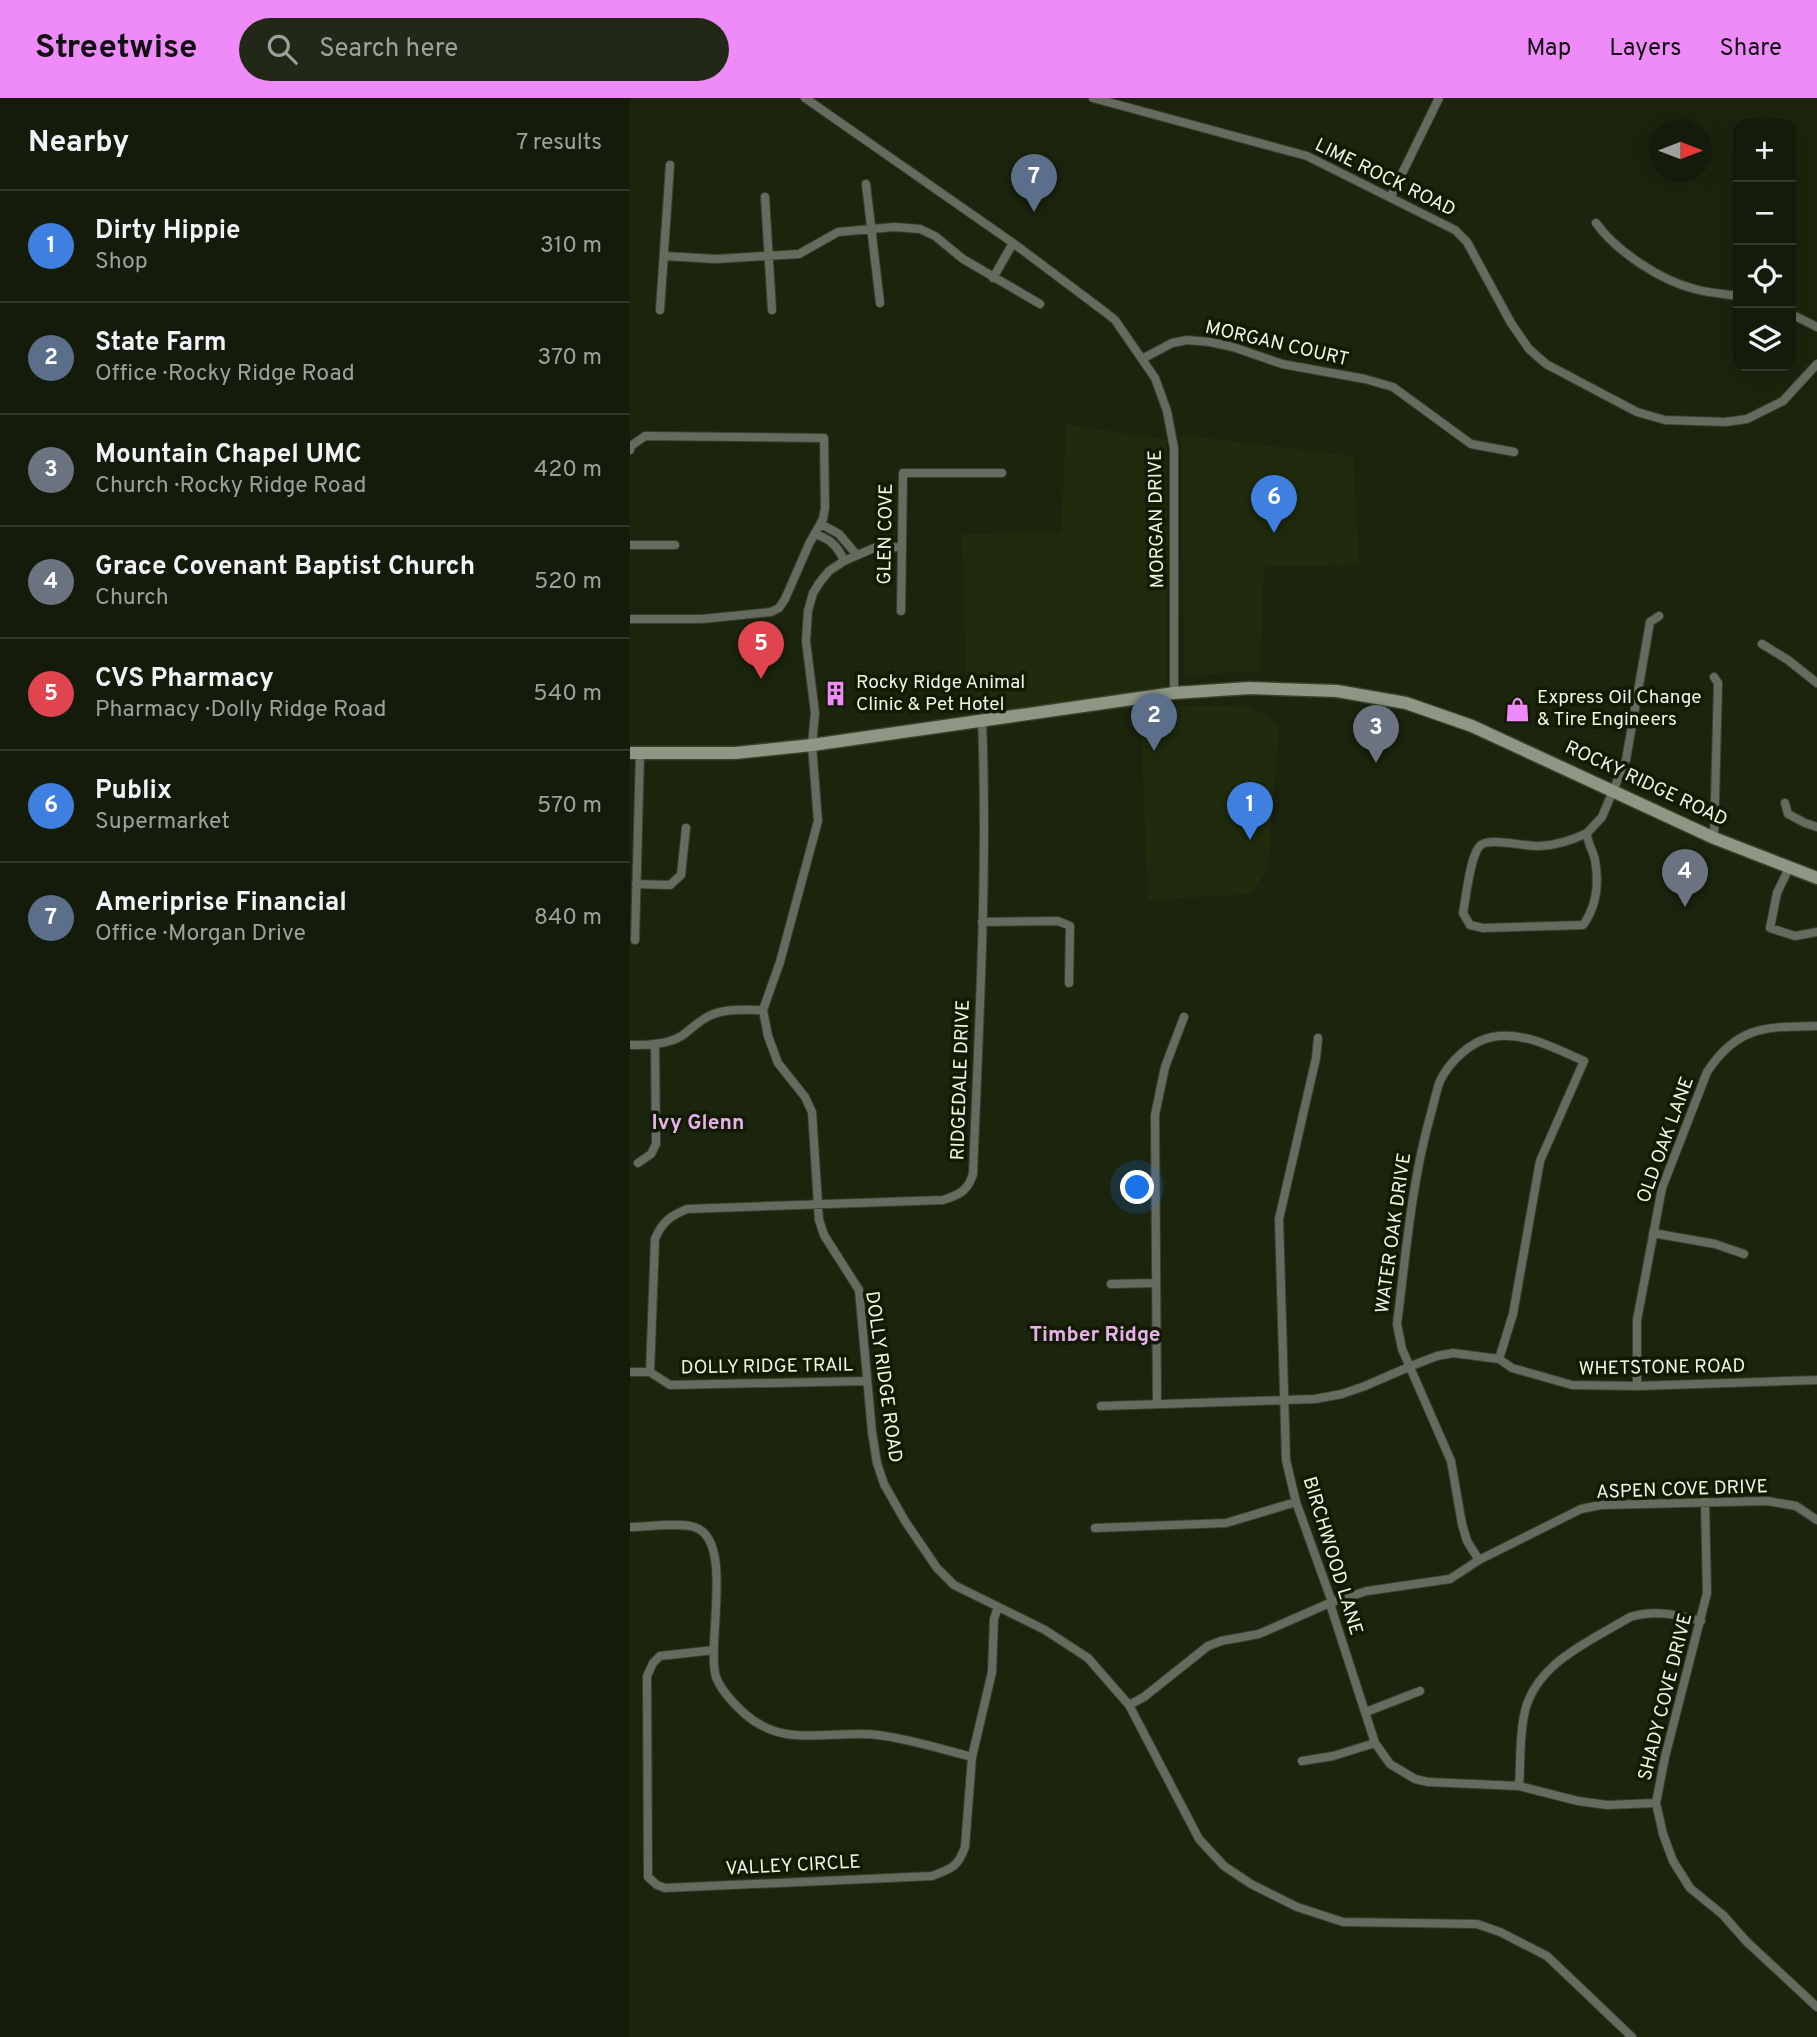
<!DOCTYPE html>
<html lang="en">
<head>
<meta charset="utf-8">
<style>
	:root { --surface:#141b0a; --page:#212818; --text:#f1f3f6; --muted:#9da19c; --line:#33392b; --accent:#ee8bf8 }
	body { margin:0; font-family:Overpass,sans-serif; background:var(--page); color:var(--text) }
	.controls { position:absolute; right:21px; top:21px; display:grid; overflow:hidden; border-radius:14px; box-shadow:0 7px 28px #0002 }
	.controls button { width:63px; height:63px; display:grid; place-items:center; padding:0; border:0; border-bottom:2px solid var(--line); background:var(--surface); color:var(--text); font:35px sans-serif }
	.compass { position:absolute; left:1019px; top:21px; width:63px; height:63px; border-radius:50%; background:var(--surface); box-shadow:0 7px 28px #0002; rotate:90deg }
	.you { position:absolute; left:508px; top:1090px; width:24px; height:24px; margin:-18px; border:5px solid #fff; border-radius:50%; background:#1a73e8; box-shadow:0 0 0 10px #1a73e833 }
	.badge { display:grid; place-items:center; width:46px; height:46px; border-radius:50%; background:var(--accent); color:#fff; font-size:23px; font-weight:700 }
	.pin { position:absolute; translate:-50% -58px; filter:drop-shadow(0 2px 4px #0008) }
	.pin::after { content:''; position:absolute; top:37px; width:24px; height:21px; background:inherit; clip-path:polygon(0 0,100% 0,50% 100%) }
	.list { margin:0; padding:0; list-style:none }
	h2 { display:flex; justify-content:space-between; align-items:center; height:91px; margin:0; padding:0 28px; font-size:30px }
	h2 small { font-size:23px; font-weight:400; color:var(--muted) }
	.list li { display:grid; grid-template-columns:46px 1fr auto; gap:21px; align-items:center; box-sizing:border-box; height:112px; padding:0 28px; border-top:2px solid var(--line) }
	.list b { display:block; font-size:26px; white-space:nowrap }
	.list p { margin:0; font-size:23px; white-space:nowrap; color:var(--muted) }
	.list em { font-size:23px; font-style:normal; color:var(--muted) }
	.icon { flex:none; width:38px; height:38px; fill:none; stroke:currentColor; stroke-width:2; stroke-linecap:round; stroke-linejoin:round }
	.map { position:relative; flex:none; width:1187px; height:1939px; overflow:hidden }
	header { display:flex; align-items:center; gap:42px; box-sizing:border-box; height:98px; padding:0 35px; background:var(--accent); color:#111 }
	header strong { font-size:33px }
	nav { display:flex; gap:38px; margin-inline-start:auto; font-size:24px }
	.search { width:490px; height:63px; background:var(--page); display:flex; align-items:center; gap:18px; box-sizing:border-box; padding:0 24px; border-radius:38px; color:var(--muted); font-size:26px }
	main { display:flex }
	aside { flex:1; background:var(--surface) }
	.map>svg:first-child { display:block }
	.built { fill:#202b0d }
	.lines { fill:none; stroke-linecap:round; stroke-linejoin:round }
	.street-casing { stroke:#39412b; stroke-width:10 }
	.secondary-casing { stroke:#39412b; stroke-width:15 }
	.street { stroke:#666b60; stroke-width:8 }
	.secondary { stroke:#8e9684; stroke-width:12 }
	.labels { text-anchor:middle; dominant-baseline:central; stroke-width:7; stroke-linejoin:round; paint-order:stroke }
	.street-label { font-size:19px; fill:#eef5e6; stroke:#121a04 }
	.poi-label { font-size:19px; fill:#eef5e6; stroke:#121a04; text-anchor:start }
	.neighbourhood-label { font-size:21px; font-weight:bold; fill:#e7b1ec; stroke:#121a04 }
</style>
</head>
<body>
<header>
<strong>Streetwise</strong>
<div class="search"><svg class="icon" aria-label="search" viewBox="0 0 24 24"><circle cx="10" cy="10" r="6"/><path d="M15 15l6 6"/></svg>Search here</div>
<nav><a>Map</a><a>Layers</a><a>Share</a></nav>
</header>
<main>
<aside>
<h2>Nearby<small>7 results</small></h2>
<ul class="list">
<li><span class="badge" style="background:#3f7fe0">1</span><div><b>Dirty Hippie</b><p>Shop</p></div><em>310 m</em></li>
<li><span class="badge" style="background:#5c6f8a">2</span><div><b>State Farm</b><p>Office · Rocky Ridge Road</p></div><em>370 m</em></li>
<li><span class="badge" style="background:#6b7280">3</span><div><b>Mountain Chapel UMC</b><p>Church · Rocky Ridge Road</p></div><em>420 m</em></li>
<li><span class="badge" style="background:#6b7280">4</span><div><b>Grace Covenant Baptist Church</b><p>Church</p></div><em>520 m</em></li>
<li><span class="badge" style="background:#e0444e">5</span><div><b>CVS Pharmacy</b><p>Pharmacy · Dolly Ridge Road</p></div><em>540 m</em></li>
<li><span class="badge" style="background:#3f7fe0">6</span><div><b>Publix</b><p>Supermarket</p></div><em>570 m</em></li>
<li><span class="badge" style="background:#5c6f8a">7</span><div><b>Ameriprise Financial</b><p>Office · Morgan Drive</p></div><em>840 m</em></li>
</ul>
</aside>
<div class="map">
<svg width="1187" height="1939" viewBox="0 0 1187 1939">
	<rect width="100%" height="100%" fill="#1b240d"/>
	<path class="built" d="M436,326L536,342L537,588L337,617L332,436L431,434Z
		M551,337L723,358L729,467L634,469L630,574L554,577Z
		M619,607L649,627L638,771L621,796L518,802L510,609Z"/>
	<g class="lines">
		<defs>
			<path id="street" d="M175,0L383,145L475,214L485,222L525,280L537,313L544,350V595
				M463,0L677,58L825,132L837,144L881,225L899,251L916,266L1007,314L1035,322L1095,324L1117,321L1153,303L1187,266
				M236,86L250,205
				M761,98L809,0
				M135,99L142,212
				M966,125C986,153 1031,183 1065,191C1079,195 1094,196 1108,198
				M34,158L86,161L169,156L208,134L264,129L290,131L305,138L333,161L410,206
				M363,180L383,145
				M30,212L40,67
				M1161,216L1187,229
				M512,261L542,245L557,242L580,244L603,249L652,266L735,281L763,289L841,346L884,354
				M0,352L1,348L15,338L194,340L195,410L193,421L179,446L155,501L149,510L141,514L72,521H0
				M191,426L209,436L226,456
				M185,436C200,441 208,448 214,463
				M0,447H45
				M272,449L244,450L214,463L199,473L190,484L183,495L178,513L176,543L185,615L182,647L188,723L150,864L133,912L138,938L148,965L175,999L182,1014L189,1122L194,1137L229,1192L242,1334L247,1365L254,1386L275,1423L307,1470L324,1487L415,1532L458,1560L499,1607L569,1741L594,1768L621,1786L667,1809L713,1824L847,1826L870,1834L917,1858L1002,1939
				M271,513L273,375H372
				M1132,546L1158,562L1187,585
				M1155,705L1158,716L1175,725L1187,729
				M957,735C943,742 927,747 910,748C896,749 859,739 851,747C840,755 836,801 833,815L840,827L853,830L953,827C967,808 969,785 965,762C963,752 957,745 957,735L972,719L996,662L1020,524L1029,518
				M1084,740L1088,585L1084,579
				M1159,770L1147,795L1140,830L1165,838L1187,834
				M6,786L40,787L51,777L56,730
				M352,824L428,823L440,828L439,885
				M5,842L10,655
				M688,940L686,960L649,1121L656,1362L666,1404L702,1504L701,1509L745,1645L760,1666L785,1681L798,1684L889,1688L948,1703L977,1707L1026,1705
				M0,947C17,947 38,947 53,937C62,930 69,923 79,918C95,910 116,912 133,912
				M8,1065L21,1056L26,1046L25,946
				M1023,1135L1085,1146L1114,1156
				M481,1186L526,1185
				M0,1274H20L40,1287L237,1283
				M20,1274L25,1141C32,1124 40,1118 57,1111L313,1102C329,1097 338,1093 343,1076C349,924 358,773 352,622
				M1007,1288V1222L1032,1090L1077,974C1108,927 1136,929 1187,928
				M527,1305L525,1017L535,969L554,919
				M471,1308L685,1301L712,1296L735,1288L781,1268L807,1258L823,1255L869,1261L882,1270L942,1287L1007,1288L1187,1282
				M1075,1403L1077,1495L1035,1659L1026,1705L1033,1736L1043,1763L1060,1790L1093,1817L1116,1843L1187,1909
				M0,1429C17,1429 48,1424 64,1429C105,1441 76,1545 86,1579C91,1592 105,1607 115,1616C156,1652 202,1631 248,1637C280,1641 311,1651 342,1659
				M465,1430L596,1425L666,1404
				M849,1462L837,1443L832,1426L821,1363L772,1251L767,1226C776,1157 781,1087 800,1019C803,1008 806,994 810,983C819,964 841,943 862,939C895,933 926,951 954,963L910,1063L883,1216L869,1261
				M84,1552L30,1558L23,1565L17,1578L18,1779L27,1787L35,1790L302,1778C321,1771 328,1769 335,1749L342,1659L362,1574L364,1521L368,1509
				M499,1607L514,1599L578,1548L591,1543L629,1536L702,1504L737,1493L820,1481L849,1462L951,1411L971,1407L1137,1403L1166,1408L1187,1422
				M736,1614L790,1593
				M672,1663L703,1658L745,1645
				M889,1688C891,1664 889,1636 895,1613C907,1564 961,1543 1000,1519C1025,1511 1047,1517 1071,1523"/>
			<path id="secondary" d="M0,655H105L182,647L544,595L619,590L707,593L776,605L842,628L1084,740L1187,780"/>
		</defs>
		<use href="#street" class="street-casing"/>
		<use href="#secondary" class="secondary-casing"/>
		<use href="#street" class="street"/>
		<use href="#secondary" class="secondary"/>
	</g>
	<defs>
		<symbol id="building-bare" viewBox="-9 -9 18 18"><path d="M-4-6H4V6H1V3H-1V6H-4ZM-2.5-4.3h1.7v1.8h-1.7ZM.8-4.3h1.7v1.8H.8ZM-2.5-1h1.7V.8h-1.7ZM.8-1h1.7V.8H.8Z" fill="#ee8bf8" stroke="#121a04" stroke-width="2.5" paint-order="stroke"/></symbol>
		<symbol id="shop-bare" viewBox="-9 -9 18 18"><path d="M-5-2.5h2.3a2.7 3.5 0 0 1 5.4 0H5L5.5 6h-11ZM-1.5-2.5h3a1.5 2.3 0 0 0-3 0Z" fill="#ee8bf8" stroke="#121a04" stroke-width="2.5" paint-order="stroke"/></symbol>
	</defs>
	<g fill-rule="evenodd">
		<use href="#building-bare" x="188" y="578" width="35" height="35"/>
		<use href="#shop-bare" x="870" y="594" width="35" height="35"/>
	</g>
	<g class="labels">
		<g class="street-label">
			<text transform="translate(755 80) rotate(26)">LIME ROCK ROAD</text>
			<text transform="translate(647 246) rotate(13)">MORGAN COURT</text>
			<text transform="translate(527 421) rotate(-91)">MORGAN DRIVE</text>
			<text transform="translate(256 436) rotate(-89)">GLEN COVE</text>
			<text transform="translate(1016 686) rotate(25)">ROCKY RIDGE ROAD</text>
			<text transform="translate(331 982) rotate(-88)">RIDGEDALE DRIVE</text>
			<text transform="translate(1036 1042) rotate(-70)">OLD OAK LANE</text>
			<text transform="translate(764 1135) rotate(-82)">WATER OAK DRIVE</text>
			<text transform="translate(137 1269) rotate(-1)">DOLLY RIDGE TRAIL</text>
			<text transform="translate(1032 1270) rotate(-1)">WHETSTONE ROAD</text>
			<text transform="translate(253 1279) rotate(82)">DOLLY RIDGE ROAD</text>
			<text transform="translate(1052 1392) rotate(-2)">ASPEN COVE DRIVE</text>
			<text transform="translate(702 1458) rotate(73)">BIRCHWOOD LANE</text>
			<text transform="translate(1036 1599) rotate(-76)">SHADY COVE DRIVE</text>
			<text transform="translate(163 1768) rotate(-3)">VALLEY CIRCLE</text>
		</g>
		<g class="poi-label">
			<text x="226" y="585">Rocky Ridge Animal<tspan x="226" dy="22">Clinic &amp; Pet Hotel</tspan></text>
			<text x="907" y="600">Express Oil Change<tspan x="907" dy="22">&amp; Tire Engineers</tspan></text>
		</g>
		<g class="neighbourhood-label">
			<text x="68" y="1025">Ivy Glenn</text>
			<text x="465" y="1237">Timber Ridge</text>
		</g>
	</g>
</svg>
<div class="controls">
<button>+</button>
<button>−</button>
<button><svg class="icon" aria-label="locate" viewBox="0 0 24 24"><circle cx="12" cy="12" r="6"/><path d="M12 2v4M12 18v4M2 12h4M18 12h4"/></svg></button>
<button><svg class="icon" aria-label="layers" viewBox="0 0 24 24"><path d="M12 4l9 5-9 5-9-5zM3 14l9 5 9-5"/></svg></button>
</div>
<svg class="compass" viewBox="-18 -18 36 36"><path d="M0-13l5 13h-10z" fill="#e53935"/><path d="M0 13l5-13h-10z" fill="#9da19c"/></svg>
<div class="you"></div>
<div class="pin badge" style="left:620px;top:742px;background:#3f7fe0">1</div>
<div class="pin badge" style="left:524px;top:653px;background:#5c6f8a">2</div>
<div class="pin badge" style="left:746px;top:665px;background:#6b7280">3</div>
<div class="pin badge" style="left:1055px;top:809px;background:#6b7280">4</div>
<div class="pin badge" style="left:131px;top:581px;background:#e0444e">5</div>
<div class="pin badge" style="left:644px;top:435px;background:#3f7fe0">6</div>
<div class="pin badge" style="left:404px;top:114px;background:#5c6f8a">7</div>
</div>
</main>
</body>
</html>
